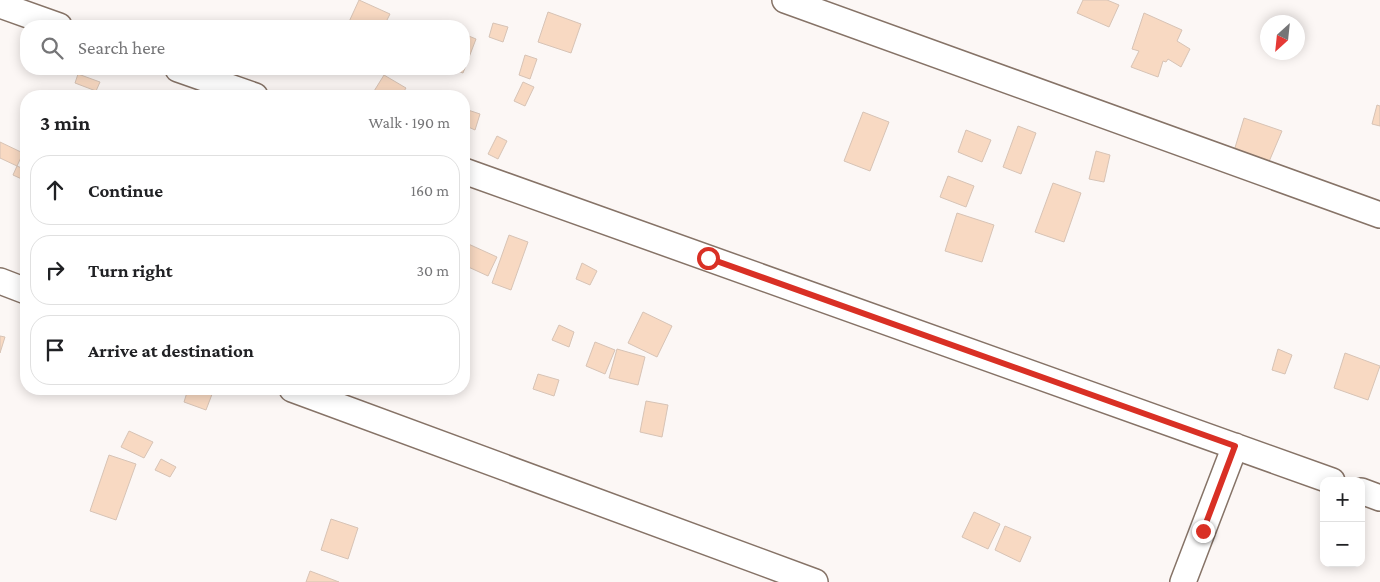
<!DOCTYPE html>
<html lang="en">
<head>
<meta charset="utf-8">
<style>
	:root { --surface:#fff; --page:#f2f2f2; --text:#202124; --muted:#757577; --line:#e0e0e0 }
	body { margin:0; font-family:"Crimson Pro",serif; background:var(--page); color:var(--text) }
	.controls { position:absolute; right:15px; bottom:15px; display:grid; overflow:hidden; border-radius:10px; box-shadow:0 2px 12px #0003 }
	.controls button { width:45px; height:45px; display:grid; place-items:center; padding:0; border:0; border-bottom:1px solid var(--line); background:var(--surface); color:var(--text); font:25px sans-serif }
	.compass { position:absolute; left:1260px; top:15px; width:45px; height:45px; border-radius:50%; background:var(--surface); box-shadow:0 2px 12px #0003; rotate:207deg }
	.stop { position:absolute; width:15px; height:15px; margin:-11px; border:4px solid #d93025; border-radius:50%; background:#fff }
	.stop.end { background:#d93025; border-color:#fff; box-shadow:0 1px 5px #0008 }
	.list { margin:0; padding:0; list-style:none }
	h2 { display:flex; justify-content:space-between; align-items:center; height:65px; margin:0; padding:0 20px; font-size:21px }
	h2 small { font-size:16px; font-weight:400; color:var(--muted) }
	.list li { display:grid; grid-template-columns:32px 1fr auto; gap:15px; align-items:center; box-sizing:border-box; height:70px; margin:0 10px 10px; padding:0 10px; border:1px solid var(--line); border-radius:20px }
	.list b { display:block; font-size:19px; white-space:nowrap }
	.list em { font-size:16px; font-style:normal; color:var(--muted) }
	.icon { flex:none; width:28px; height:28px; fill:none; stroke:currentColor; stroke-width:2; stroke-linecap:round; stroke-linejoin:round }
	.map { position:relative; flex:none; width:1380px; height:582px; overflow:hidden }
	.search { position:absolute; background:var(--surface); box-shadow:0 2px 12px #0003; left:20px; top:20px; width:450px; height:55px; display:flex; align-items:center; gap:12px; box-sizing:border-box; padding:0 18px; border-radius:20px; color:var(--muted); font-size:19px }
	.panel { position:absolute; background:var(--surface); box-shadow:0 2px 12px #0003; left:20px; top:90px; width:450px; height:305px; border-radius:20px }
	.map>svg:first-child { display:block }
	.building { fill:#f8d9c2; stroke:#d7c3b5 }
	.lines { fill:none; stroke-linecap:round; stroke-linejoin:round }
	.minor-casing { stroke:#867367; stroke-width:28 }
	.minor { stroke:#fff; stroke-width:25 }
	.route { stroke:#d93025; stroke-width:6 }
</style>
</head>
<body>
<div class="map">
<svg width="1380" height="582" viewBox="0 0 1380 582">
	<rect width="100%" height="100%" fill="#fcf7f5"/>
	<path class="building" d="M359,0L390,14L384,26H352L348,24Z
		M1083,0H1107L1119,5L1109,27L1077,13Z
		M548,12L581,24L571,53L538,42Z
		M1144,13L1182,30L1177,41L1190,49L1181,67L1168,59L1166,62L1163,61L1158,77L1131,67L1139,51L1132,49Z
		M431,21L444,26H429Z
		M493,23L508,27L503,42L489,37Z
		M464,34L476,39L463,73L452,69H464Z
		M525,55L537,59L530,79L519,75Z
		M78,74L100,82L96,91L75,83Z
		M384,75L406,88L401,96H371Z
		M523,82L534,87L525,106L514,101Z
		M1377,105L1380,106V126L1372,124Z
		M465,109L480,114L475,130L464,125Z
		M863,112L889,122L870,171L844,161Z
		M1244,118L1282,131L1268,164L1234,151Z
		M1018,126L1036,133L1021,174L1003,167Z
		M966,130L991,140L982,162L958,152Z
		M497,136L507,141L498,159L488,154Z
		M0,142L23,153L17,166L0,158Z
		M1096,151L1110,155L1104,182L1089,179Z
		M17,166L26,170V181L13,175Z
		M948,176L974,186L966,207L940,197Z
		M1053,183L1081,193L1064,242L1035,232Z
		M957,213L994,225L982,262L945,251Z
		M509,235L528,242L511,290L492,283Z
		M464,242L497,257L488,276L464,265Z
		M582,263L597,271L590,285L576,279Z
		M643,312L672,326L657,357L628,343Z
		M559,325L574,332L569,347L552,340Z
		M0,336L5,337L0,353Z
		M595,342L615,350L605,374L586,366Z
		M617,349L645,357L638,385L609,378Z
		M1278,349L1292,355L1285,374L1272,370Z
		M1345,353L1380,366L1368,400L1334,388Z
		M538,374L559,380L554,396L533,389Z
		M188,389H214L206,410L184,402Z
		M646,401L668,405L662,437L640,432Z
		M129,431L153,442L144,458L121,447Z
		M109,455L136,464L116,520L90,511Z
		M161,459L176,467L170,477L155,470Z
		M974,512L1000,524L988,549L962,537Z
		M331,519L358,528L348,559L321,550Z
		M1005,526L1031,537L1020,562L995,550Z
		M310,571L339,582H306Z"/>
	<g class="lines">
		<defs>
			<path id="minor" d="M785,0L1380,215
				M0,5L59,26
				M178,69L255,96
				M464,171L1332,481
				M0,281L26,291
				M292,389L815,582
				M1361,491L1380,498
				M1183,582L1235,446"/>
		</defs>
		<use href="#minor" class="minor-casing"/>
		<use href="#minor" class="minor"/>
	</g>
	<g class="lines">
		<path class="route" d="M708,258L1235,446L1203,531"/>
	</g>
</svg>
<div class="controls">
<button>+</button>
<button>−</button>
</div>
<svg class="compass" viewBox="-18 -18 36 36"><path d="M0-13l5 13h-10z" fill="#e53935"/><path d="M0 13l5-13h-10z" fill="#757577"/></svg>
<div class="stop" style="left:708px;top:258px"></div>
<div class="stop end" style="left:1203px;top:531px"></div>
<div class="search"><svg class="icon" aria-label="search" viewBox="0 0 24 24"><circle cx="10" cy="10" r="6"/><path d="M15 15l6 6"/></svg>Search here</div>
<section class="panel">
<h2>3 min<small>Walk · 190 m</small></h2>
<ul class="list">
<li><svg class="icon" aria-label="ahead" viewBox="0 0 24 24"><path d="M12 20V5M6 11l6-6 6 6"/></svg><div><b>Continue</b></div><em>160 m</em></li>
<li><svg class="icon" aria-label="right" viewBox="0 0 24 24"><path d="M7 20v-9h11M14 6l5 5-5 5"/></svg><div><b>Turn right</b></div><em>30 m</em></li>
<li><svg class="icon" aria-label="arrive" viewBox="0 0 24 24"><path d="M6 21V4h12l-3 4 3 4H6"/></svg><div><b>Arrive at destination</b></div></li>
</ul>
</section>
</div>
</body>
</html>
